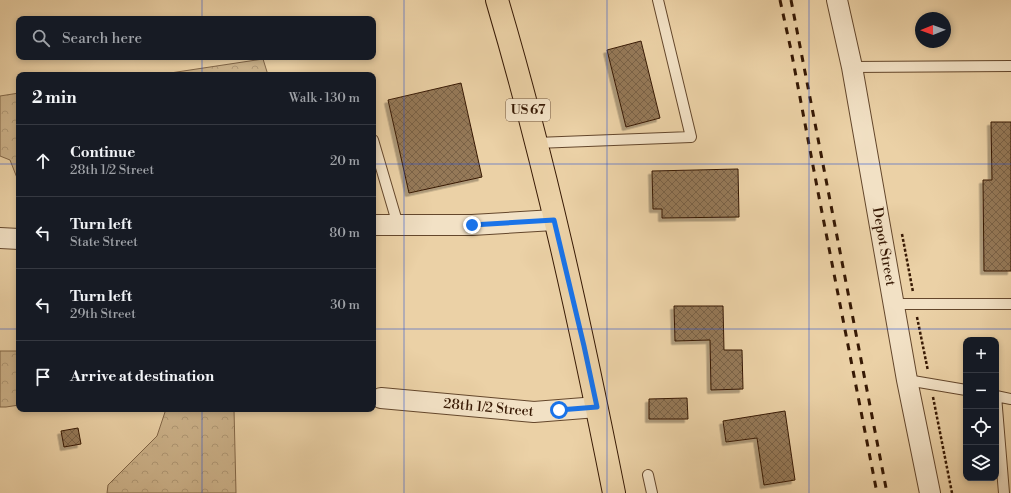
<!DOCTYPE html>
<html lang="en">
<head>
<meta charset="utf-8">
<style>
	:root { --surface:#171b24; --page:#242831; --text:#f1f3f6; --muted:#9ea1a6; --line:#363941 }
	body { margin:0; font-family:"Libre Bodoni",serif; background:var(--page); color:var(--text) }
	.controls { position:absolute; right:12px; bottom:12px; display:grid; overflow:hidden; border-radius:8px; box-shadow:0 2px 6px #0003 }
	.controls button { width:36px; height:36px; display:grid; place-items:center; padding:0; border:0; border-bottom:1px solid var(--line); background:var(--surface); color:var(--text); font:20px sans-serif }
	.compass { position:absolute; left:915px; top:12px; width:36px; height:36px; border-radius:50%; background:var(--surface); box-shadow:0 2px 6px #0003; rotate:269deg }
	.stop { position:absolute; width:12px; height:12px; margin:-9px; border:3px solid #1a73e8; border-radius:50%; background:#fff }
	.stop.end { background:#1a73e8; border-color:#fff; box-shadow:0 1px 4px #0008 }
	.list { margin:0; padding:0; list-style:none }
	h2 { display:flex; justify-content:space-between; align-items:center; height:52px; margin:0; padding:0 16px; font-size:17px }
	h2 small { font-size:13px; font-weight:400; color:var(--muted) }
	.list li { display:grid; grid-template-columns:26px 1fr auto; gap:12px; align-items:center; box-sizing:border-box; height:72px; padding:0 16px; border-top:1px solid var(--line) }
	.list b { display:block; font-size:15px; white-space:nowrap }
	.list p { margin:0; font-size:13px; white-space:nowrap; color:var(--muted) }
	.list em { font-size:13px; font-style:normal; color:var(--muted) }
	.icon { flex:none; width:22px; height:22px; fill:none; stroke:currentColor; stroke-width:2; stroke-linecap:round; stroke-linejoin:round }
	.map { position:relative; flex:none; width:1011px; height:493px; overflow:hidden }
	.search { position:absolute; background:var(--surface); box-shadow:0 2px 6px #0003; left:16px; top:16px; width:360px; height:44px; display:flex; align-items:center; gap:10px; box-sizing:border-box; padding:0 14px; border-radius:8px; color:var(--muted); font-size:15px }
	.panel { position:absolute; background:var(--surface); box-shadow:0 2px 6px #0003; left:16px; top:72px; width:360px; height:340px; border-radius:8px }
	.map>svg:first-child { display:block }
	.forest { fill:url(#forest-crowns); stroke:#826647 }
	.building { fill:url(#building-cross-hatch); stroke:#371904; filter:url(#shadow) }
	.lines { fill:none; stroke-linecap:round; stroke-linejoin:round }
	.lane-casing { stroke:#64472c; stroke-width:12 }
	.street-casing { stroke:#64472c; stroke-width:22 }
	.primary-casing { stroke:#371904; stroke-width:24 }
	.path { stroke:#371904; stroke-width:2.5; stroke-dasharray:3 2; stroke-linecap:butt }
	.lane { stroke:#f2e1c5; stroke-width:10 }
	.street { stroke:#f2e1c5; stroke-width:20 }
	.primary { stroke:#ebd1a6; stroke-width:22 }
	.rail { stroke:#371904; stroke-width:3; stroke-dasharray:7 7; stroke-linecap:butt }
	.route { stroke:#1a73e8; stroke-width:5 }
	.grid { fill:none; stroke:#1d4ed8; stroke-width:1; stroke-opacity:0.55 }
	.labels { text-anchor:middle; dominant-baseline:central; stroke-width:3; stroke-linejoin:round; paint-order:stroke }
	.shield { fill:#f2e1c5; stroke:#6f553e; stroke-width:1 }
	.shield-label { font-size:13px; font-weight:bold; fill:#371904 }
	.street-label { font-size:14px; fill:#371904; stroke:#f2e1c5 }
</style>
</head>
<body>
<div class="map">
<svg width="1011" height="493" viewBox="0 0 1011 493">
	<defs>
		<pattern id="forest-crowns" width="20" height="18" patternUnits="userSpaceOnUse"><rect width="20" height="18" fill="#ccb28a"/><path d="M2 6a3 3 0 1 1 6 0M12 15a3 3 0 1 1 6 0" fill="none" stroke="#b09875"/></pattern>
		<pattern id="building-cross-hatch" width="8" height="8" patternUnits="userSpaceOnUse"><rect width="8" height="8" fill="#957958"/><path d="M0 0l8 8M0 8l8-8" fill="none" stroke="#7a6247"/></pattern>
		<filter id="shadow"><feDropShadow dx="-3.5" dy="3.5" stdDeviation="0" flood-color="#0004"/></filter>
	</defs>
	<rect width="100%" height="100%" fill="#ebd1a6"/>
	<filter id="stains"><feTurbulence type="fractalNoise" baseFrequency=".005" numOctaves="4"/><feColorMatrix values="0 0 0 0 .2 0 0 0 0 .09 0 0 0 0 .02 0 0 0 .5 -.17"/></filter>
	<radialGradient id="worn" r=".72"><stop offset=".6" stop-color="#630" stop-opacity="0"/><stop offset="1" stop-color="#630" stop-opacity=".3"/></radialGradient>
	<path class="forest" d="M263,59L268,75H157Z
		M19,93V183L10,160L0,156V96Z
		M0,351H19V405L6,407H0Z
		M166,409H234L236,493H107L108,485L157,436Z"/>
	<path class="building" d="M641,41L660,118L626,127L607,50Z
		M461,83L482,177L409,193L388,100Z
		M991,122H1011V271H984L983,180H992Z
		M738,169L739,217L662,218V209H653L652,171Z
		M674,306H723L724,350H742L743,389L711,390L710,340L675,341Z
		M687,398L688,419H649V399Z
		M785,411L795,480L764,485L757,438L726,442L723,421Z
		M78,428L81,444L64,447L61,431Z"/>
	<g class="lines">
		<defs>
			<path id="lane" d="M852,67L1011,66
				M373,140L398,225
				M536,143L691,137L658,0
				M894,304H1011
				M907,380L966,390
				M996,396L1004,493
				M996,396L1011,399
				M648,475L652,493"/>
			<g id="street">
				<path id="s1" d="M837,0L852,67L907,380L930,493"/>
				<path d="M373,225H472L554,220"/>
				<path d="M0,238L19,239"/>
				<path id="s2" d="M381,398L534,412L597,407"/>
			</g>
			<path id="primary" d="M497,0C545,162 581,327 614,493"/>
		</defs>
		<use href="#lane" class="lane-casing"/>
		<use href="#street" class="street-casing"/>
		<use href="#primary" class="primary-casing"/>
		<path class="path" d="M902,234L913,292
			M917,317L928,371
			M933,397L952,493"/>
		<use href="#lane" class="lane"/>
		<use href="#street" class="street"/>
		<use href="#primary" class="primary"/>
		<path class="rail" d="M780,0L791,50L818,192L877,493
			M791,0L887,493"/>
	</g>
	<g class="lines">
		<path class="route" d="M472,225L554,220L584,346L597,407L559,410"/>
	</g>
	<path class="grid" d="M202,0V19M404,0V493M607,0V493M809,0V493M202,57V75M0,164H19M373,164H1011M0,329H19M373,329H1011M202,409V493"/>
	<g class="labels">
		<rect class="shield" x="506" y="99" width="44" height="22" rx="3"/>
		<g class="shield-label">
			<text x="528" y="110">US 67</text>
		</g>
		<g class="street-label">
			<text stroke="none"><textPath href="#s1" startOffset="251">Depot Street</textPath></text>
			<text stroke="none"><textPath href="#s2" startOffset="108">28th 1/2 Street</textPath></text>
		</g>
	</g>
	<rect width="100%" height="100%" filter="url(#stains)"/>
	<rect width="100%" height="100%" fill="url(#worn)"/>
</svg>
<div class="controls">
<button>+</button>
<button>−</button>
<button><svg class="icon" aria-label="locate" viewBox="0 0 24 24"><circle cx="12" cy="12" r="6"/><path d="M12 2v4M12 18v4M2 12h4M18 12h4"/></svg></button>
<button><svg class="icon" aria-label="layers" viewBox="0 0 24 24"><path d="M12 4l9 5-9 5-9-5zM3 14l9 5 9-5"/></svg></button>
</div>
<svg class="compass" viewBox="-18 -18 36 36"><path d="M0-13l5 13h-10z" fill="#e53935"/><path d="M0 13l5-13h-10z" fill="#9ea1a6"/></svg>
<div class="stop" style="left:559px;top:410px"></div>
<div class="stop end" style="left:472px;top:225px"></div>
<div class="search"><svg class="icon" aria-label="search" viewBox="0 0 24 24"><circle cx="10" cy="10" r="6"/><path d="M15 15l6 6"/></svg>Search here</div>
<section class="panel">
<h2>2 min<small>Walk · 130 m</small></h2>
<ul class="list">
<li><svg class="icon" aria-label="ahead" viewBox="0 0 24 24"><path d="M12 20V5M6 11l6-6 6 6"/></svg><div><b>Continue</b><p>28th 1/2 Street</p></div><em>20 m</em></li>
<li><svg class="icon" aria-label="left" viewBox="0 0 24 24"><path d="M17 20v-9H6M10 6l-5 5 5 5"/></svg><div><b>Turn left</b><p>State Street</p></div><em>80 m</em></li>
<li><svg class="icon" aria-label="left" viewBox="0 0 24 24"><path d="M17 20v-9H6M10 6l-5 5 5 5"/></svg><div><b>Turn left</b><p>29th Street</p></div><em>30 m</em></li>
<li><svg class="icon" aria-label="arrive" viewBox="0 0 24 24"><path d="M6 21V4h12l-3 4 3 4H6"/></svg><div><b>Arrive at destination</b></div></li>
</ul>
</section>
</div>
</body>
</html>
